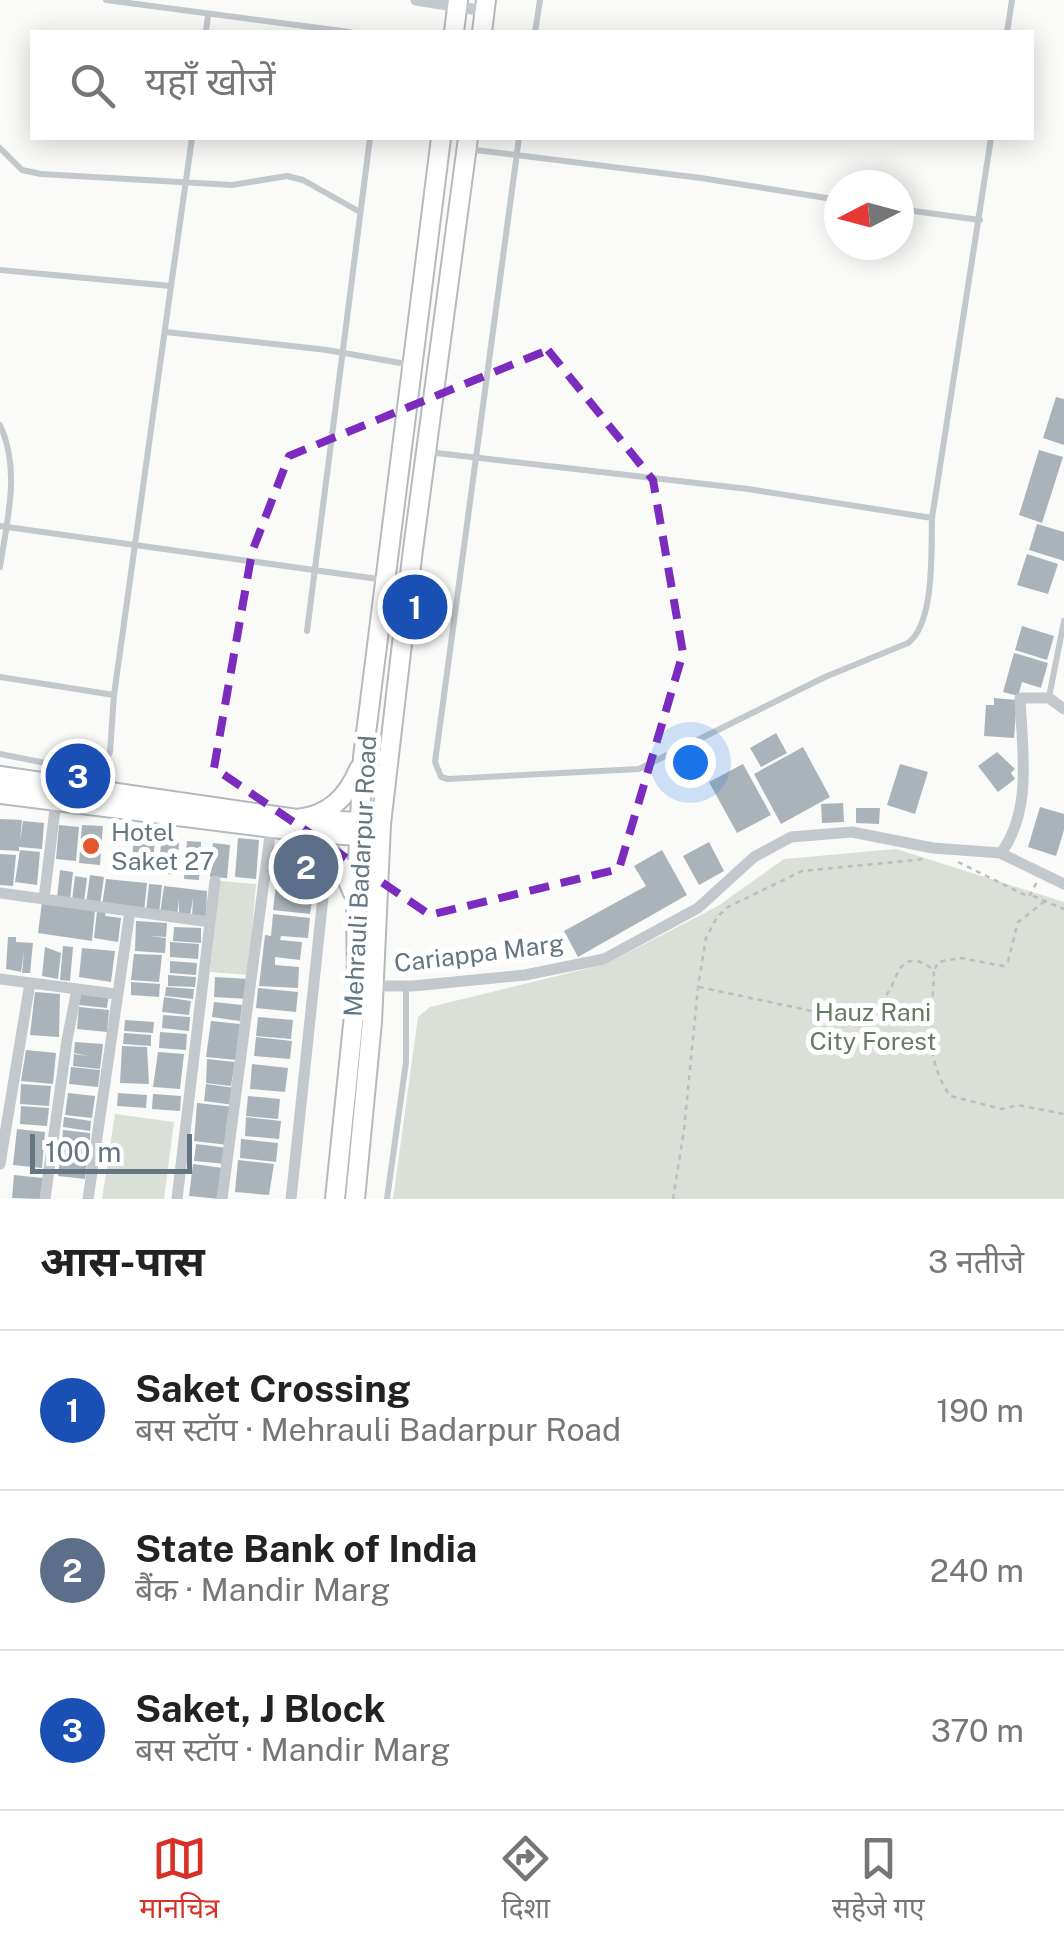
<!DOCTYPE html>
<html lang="hi">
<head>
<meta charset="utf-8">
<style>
	:root { --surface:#fff; --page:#f6f6f6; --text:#222; --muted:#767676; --line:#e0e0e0; --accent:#d93025 }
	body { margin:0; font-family:"Public Sans","Noto Sans Devanagari",sans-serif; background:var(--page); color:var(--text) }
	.compass { position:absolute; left:824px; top:170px; width:90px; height:90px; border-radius:50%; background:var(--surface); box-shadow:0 5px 25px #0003; rotate:264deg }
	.scale { position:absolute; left:30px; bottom:25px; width:162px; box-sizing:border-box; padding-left:10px; border:5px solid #657683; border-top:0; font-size:28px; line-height:35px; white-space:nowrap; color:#657683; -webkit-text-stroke:8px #fff; paint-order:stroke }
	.you { position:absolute; left:690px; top:762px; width:35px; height:35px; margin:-25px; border:8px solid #fff; border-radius:50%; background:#1a73e8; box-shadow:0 0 0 15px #1a73e833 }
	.badge { display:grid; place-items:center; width:65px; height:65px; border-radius:50%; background:var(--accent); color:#fff; font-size:32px; font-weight:700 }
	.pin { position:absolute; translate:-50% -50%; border:5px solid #fff; box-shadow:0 2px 10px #0006 }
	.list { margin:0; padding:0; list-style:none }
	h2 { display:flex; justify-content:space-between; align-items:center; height:130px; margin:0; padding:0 40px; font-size:42px }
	h2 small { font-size:32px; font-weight:400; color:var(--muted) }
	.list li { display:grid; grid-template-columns:65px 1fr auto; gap:30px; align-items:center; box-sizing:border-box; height:160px; padding:0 40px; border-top:2px solid var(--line) }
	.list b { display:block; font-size:38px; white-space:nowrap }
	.list p { margin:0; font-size:32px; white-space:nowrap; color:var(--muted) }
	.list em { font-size:32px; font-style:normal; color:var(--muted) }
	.icon { flex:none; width:55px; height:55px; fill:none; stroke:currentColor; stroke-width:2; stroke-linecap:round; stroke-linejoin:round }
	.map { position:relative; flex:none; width:1064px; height:1199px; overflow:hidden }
	.search { position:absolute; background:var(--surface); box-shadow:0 5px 25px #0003; left:30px; right:30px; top:30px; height:110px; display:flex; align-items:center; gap:25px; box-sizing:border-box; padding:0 35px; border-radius:0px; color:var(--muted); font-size:38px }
	.sheet { height:610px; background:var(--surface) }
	nav { display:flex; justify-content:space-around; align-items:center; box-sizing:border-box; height:140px; border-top:2px solid var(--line); background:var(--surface); font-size:28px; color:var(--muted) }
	nav a { display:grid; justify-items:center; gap:5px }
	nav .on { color:var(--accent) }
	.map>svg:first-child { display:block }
	.green { fill:#dadfd7 }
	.building { fill:#aab3b9 }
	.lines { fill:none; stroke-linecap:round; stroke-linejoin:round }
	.secondary-casing { stroke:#b3babf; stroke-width:22 }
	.primary-casing { stroke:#b5babe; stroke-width:22 }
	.path { stroke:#bbbfc2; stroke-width:2.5; stroke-dasharray:5 5; stroke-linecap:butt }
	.lane { stroke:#c3c8cc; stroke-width:6 }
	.street { stroke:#c3c8cc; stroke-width:11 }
	.secondary { stroke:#fff; stroke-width:18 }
	.primary { stroke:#fff; stroke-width:18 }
	.marked { fill:none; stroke:#7b2cbf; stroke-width:8; stroke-dasharray:20 12; stroke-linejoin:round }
	.poi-dot { fill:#e4572e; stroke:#fff; stroke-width:4 }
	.labels { text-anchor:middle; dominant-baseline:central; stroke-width:10; stroke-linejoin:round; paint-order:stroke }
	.poi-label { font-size:25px; fill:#657683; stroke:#fff; text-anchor:start }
	.street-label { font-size:25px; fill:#657683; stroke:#fff }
	.park-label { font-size:25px; fill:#687a64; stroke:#fff }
</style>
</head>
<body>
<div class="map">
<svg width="1064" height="1199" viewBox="0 0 1064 1199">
	<rect width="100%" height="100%" fill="#fafaf8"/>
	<path class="green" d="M896,849L1064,902V1199H393L418,1017L430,1007L606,964L718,906L784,859Z
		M220,881L256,884L248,975L210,972Z
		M115,1114L174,1122L164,1199H102Z"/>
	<path class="building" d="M1056,397L1064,399V445L1043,438Z
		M1039,450L1063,457L1042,523L1019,515Z
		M1037,524L1064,532V561L1029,550Z
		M1027,554L1058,564L1048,594L1017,585Z
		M1022,626L1054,636L1047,660L1015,650Z
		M1014,653L1048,663L1041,688L1022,682L1018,696L1003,692Z
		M994,698L1017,700L1014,738L984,736L986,705H994Z
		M776,733L787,753L761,767L750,748Z
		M803,747L830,797L781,824L754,774Z
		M997,752L1015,769L1011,773L1015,779L998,792L978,766Z
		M743,764L771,815L737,833L709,782Z
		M900,764L928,772L915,814L887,805Z
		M843,803L844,822L822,823L821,804Z
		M1040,807L1064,814V830L1056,856L1028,847Z
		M856,808H880L879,824L856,823Z
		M0,819L22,820L20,842L23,821L44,823L42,849L19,847V851L0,850Z
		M59,825L79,827L76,861L56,859Z
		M82,825L103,826L100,865L79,863Z
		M134,837L155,839L152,873L131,871Z
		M238,838L259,840L256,879L235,877Z
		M161,841L179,843L176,875L159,873Z
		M187,841L201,842L199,880L184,879Z
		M709,842L724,871L699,885L683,856Z
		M213,843L230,845L227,878L210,877Z
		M271,849L311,853L309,870L269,865Z
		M20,850L40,852L37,885L15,882Z
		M662,850L687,895L578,957L564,931L646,886L634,866Z
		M0,854L16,855L13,886L0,885Z
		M60,870L73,872L70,900L57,898Z
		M90,875L104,877L100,905L86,904Z
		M75,876L87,878L84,902L72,901Z
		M277,877L315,881L310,914L273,910Z
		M106,879L147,883L144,912L102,906Z
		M149,884L162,885L159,914L146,913Z
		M164,886L207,891L206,918L192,917L193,898L190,916H179V899L177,916L160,914Z
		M42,902L95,910L92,941L38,933Z
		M97,911L106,912L105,916L121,918L118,942L94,938Z
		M273,914L310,918L308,938L281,936L280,940L302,942L300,960L275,957V965L299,967L298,988L259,986L265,935L271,936Z
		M136,921L167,923L166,937L149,936L166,938L165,953L135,951Z
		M174,927L201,928V943L173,941Z
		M8,937H16V942L33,943L30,973H22L24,951L21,972L6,969Z
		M170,942L199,944L198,959L170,957Z
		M63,946L73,947L70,981L60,980Z
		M45,947L61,953L58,979L42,976Z
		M82,948L115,951L111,982L79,977Z
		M134,954L162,955L159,982L131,980Z
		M170,961L197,963L196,975L170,973Z
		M168,975L196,977L195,987L168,986Z
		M215,977L249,979L248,999L214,997Z
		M131,982L160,984L159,997L131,995Z
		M166,987L194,989L193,999L165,996Z
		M258,988L298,992L296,1012L256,1008Z
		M81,991L109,994L107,1008L79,1005Z
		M35,992L60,994L59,1037L30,1035Z
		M164,997L191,1001L189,1015L162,1012Z
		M214,1002L242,1005L240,1021L212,1017Z
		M79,1007L109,1010L107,1032L77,1029Z
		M163,1015L190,1017L189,1031L162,1028Z
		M258,1017L293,1020L291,1039L256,1036Z
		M125,1020L154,1022L153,1033L124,1031Z
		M211,1021L240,1024L237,1060L206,1057Z
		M160,1032L187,1034L186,1050L159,1048Z
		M124,1033L151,1035V1046L123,1044Z
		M256,1037L292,1041L290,1059L254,1056Z
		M75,1042L103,1044L100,1069L73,1066L74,1054L88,1056L74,1053Z
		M122,1046L147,1047L149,1084L120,1083Z
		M26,1050L56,1053L53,1084L21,1081Z
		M158,1052L184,1054L180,1089L153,1087Z
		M207,1059L235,1062L231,1086L206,1083Z
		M252,1064L288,1068L285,1092L250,1089Z
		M71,1067L100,1070L98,1087L69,1084Z
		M21,1084L51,1086L49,1106L20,1104Z
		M206,1084L235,1088L234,1105L204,1101Z
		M68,1093L95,1096L92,1118L65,1115Z
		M118,1093L147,1095L146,1108L117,1106Z
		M153,1094L181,1096L180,1111L152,1109Z
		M248,1096L280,1099L278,1119L246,1116Z
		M197,1103L234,1107L228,1145L194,1141Z
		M21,1106L49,1108L47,1126L20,1124Z
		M64,1117L91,1121L90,1131L63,1127Z
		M246,1117L281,1121L279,1139L245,1136Z
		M17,1129L45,1132L42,1168L13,1165Z
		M63,1130L90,1133V1143L62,1141Z
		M241,1139L278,1143L276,1162L240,1158Z
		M62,1142L89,1145L85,1179L58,1176Z
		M196,1144L228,1148L226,1164L194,1161Z
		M238,1160L274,1164L269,1195L235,1192Z
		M193,1164L223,1168L220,1199L189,1196Z
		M14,1175L43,1178L41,1199L12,1198Z"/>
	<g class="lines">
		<defs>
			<path id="secondary" d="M0,776L297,819L360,822
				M0,794L313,833L359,836"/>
			<path id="primary" d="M454,32L458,0
				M482,32L486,0
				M297,819C328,816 347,798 359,769
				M313,833L342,867L353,893
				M335,1199L357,986L356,903L363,757L441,138
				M355,1199L372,1022L381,824L413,549L468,138"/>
		</defs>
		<use href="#secondary" class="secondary-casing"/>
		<use href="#primary" class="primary-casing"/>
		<path class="path" d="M958,862L1029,897L1037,882
			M1033,896L1064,909
			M935,969L938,962L961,958L1003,966L1008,961L1018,922L1045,901
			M699,987L854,1020C868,1015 879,1006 887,994C895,984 897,963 911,961C919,959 928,966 934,970C933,1019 922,1054 950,1096L1002,1109L1018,1105L1064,1114
			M673,1199L684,1130L698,987L706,938L717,917L728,907L802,871L926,859"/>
		<path class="lane" d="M106,0L350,32
			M206,32L208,15
			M535,32L540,0
			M1007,32L1012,0
			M519,138L435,762L441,777L448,779L639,769L825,677L908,643C935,623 931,550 932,518L991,138
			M0,148L22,170L41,174L232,185L287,176L303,180L360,212
			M467,149L701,178L839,200
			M899,209L980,220
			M0,270L171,286L114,695L110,752L99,772H91L0,754
			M171,286L192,138
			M166,332L327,350L412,365
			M0,425C21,470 7,520 0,567
			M428,452L748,489L932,518
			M0,526L385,580
			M307,631L370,138
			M0,677L114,695
			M1049,697L1064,621
			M387,1199L406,1062V988"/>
		<path class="street" d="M416,0L485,11
			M1000,853L1064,884
			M0,893L210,922
			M44,899L56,801
			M0,979L116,994
			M374,986H413L525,975L604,959L698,908L754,857L791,837L852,832L933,848L1001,853C1033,810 1022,749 1020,698H1049L1064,709
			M0,1164L30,983
			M45,1199L67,1040L77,989
			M88,1199L130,911
			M177,1199L215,881
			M222,1199L271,828
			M291,1199L328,850"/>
		<use href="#secondary" class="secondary"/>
		<use href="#primary" class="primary"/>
	</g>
	<path class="marked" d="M548,350L653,480L683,653L619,869L430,915L214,768L252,552L289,456Z"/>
	<circle class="poi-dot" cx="91" cy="846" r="10"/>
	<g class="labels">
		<g class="poi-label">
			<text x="111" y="832">Hotel<tspan x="111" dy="29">Saket 27</tspan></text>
		</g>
		<g class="street-label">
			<text transform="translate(360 876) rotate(-87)">Mehrauli Badarpur Road</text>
			<text transform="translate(479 953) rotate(-7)">Cariappa Marg</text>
		</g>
		<g class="park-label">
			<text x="873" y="1012">Hauz Rani<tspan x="873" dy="29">City Forest</tspan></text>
		</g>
	</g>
</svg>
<svg class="compass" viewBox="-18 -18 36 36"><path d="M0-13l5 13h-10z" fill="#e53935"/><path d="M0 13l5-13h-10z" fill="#767676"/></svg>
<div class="scale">100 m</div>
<div class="you"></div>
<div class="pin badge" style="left:415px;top:607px;background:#1a4fb4">1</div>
<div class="pin badge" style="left:306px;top:867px;background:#5c6f8a">2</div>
<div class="pin badge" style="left:78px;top:776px;background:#1a4fb4">3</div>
<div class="search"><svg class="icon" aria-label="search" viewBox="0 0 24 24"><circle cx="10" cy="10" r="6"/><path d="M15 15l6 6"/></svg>यहाँ खोजें</div>
</div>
<section class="sheet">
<h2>आस-पास<small>3 नतीजे</small></h2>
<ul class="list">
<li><span class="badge" style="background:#1a4fb4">1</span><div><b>Saket Crossing</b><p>बस स्टॉप · Mehrauli Badarpur Road</p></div><em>190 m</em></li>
<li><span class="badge" style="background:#5c6f8a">2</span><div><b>State Bank of India</b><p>बैंक · Mandir Marg</p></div><em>240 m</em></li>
<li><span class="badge" style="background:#1a4fb4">3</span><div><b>Saket, J Block</b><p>बस स्टॉप · Mandir Marg</p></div><em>370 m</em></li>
</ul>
</section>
<nav>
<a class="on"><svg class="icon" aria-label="map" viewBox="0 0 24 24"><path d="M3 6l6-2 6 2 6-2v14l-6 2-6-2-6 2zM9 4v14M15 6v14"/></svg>मानचित्र</a>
<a><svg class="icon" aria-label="directions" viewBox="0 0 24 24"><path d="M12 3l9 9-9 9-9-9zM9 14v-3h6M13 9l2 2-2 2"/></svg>दिशा</a>
<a><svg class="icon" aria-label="saved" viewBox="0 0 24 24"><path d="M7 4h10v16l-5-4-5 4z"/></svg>सहेजे गए</a>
</nav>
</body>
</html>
